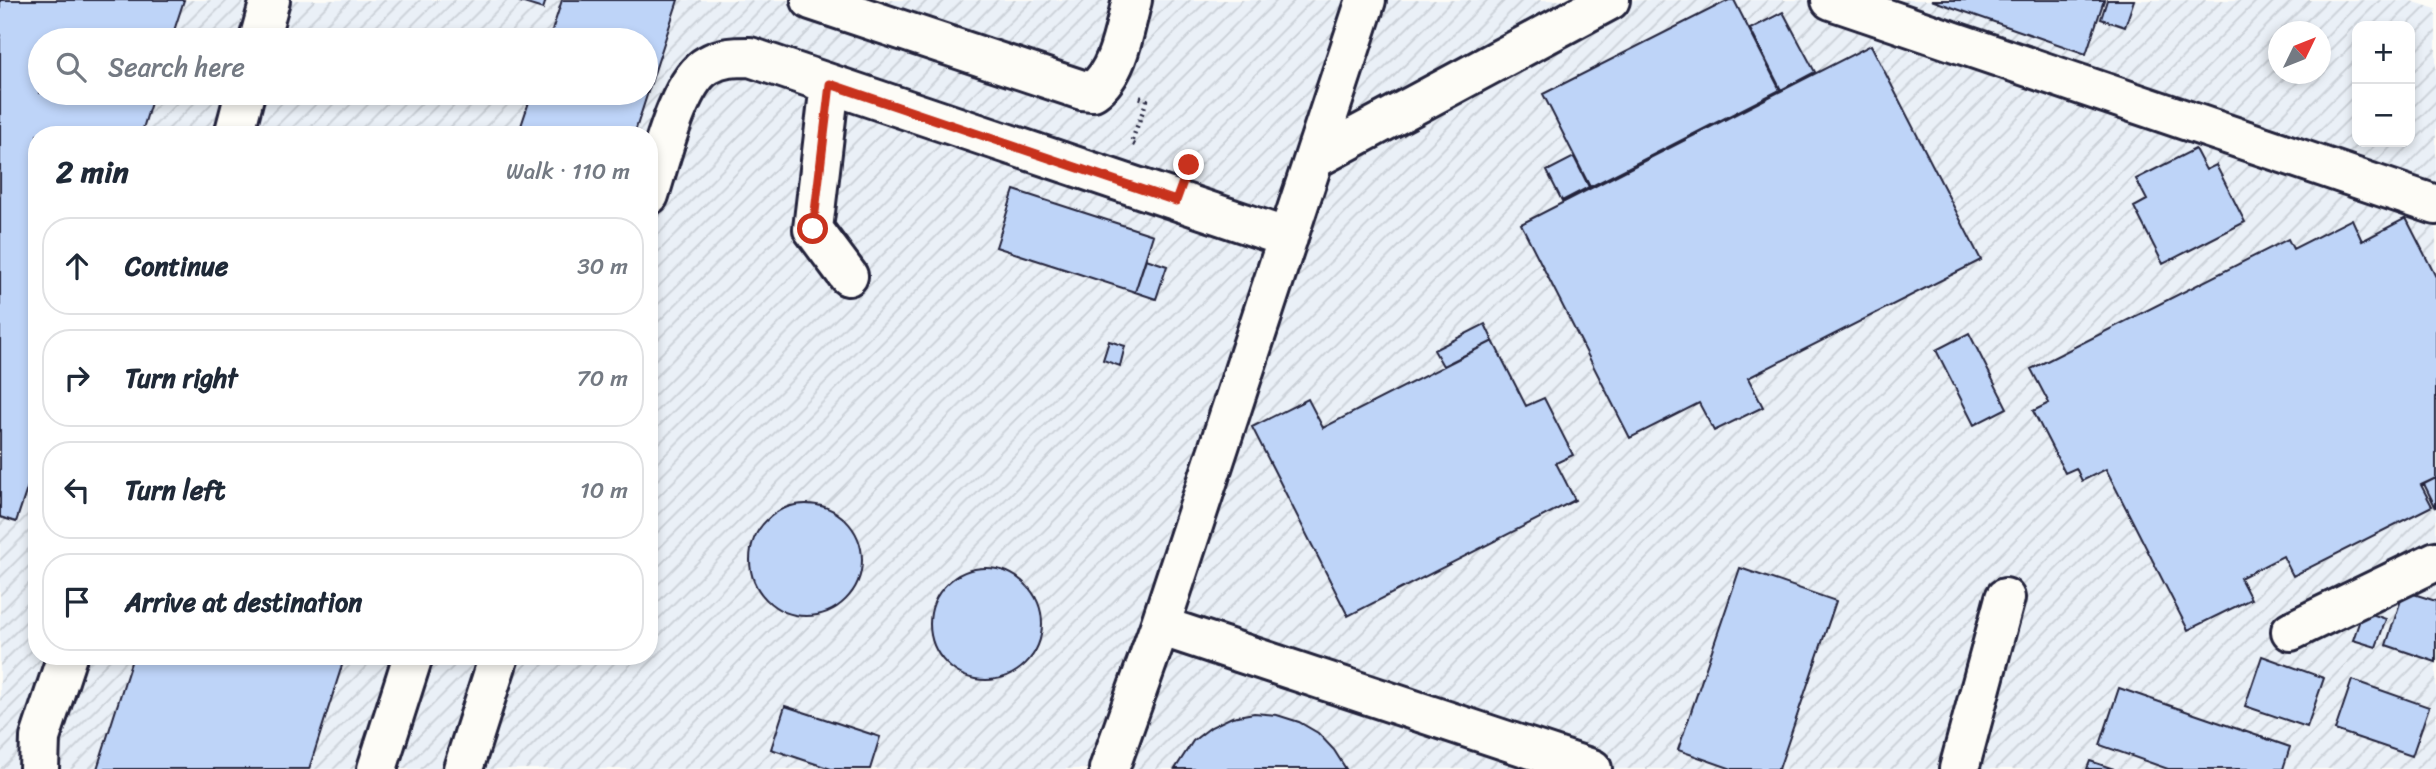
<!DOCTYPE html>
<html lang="en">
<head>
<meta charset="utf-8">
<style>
	:root { --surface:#fff; --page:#f6f6f7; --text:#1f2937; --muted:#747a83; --line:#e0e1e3 }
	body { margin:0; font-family:Sriracha,sans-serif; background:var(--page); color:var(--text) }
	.controls { position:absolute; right:21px; top:21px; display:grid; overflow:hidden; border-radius:14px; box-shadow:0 4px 10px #0003 }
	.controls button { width:63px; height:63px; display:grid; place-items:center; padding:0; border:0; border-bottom:2px solid var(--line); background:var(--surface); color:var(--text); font:35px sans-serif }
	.compass { position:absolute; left:2268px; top:21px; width:63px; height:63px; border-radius:50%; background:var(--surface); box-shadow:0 4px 10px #0003; rotate:47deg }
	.stop { position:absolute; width:21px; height:21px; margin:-16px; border:5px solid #c8321e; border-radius:50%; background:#fff }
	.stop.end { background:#c8321e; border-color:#fff; box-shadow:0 2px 7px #0008 }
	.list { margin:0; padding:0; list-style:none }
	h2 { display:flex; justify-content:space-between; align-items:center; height:91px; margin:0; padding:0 28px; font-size:30px }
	h2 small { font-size:23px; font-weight:400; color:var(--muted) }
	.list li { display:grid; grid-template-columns:46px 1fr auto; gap:21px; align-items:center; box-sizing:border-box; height:98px; margin:0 14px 14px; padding:0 14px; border:2px solid var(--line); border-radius:28px }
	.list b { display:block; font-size:26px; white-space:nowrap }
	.list em { font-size:23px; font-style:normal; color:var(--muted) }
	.icon { flex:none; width:38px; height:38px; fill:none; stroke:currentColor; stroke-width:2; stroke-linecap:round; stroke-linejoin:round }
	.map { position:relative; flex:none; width:2436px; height:769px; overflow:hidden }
	.search { position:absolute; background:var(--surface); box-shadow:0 4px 10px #0003; left:28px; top:28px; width:630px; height:77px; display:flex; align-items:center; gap:18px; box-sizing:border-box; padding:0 24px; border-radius:38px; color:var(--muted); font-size:26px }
	.panel { position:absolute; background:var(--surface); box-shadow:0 4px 10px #0003; left:28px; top:126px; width:630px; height:539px; border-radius:28px }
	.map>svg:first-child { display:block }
	.industrial { fill:url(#industrial-furrows); fill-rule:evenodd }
	.building { fill:#bed4f8; stroke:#22223b; stroke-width:2 }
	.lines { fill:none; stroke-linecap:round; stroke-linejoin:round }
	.minor-casing { stroke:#22223b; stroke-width:44 }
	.path { stroke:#22223b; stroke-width:4.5; stroke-dasharray:2 5; stroke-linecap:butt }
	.minor { stroke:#fdfcf7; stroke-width:38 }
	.route { stroke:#c8321e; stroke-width:9 }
</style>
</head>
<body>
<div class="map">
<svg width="2436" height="769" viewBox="0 0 2436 769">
	<defs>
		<pattern id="industrial-furrows" width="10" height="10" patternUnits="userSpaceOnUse" patternTransform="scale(1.75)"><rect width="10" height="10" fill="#eaf0f7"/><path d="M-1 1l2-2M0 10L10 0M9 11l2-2" fill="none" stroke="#c8ced5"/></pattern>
	</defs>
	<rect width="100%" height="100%" fill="#fdfcf7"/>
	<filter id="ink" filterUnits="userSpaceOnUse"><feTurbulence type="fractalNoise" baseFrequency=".0143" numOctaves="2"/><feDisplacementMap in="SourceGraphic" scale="14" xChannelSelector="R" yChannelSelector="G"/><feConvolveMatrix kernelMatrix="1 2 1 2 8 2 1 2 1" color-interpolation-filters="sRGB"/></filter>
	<g filter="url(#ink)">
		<path class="industrial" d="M0,0H2408L2436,9V769H0ZM2357,26H2410V142H2357ZM2278,32H2320V74H2278ZM40,40H646V93H40ZM37,135H649V656H37Z"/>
		<path class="building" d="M0,0H184L171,40H40V93H154L141,135H37V459L16,522L0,517Z
			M521,0H546L543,9L520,2Z
			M562,0H678L634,135H518L532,93H646V40H549Z
			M1729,0H1734L1780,90L1590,187L1543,94Z
			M1931,0H2104L2086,54Z
			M2107,0H2134L2125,27L2101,19Z
			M1783,12L1815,72L1781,90L1750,29Z
			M1871,45L1981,260L1748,378L1763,407L1714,431L1699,403L1630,438L1521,224Z
			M2195,149L2206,170L2216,165L2245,222L2163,264L2134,207L2147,200L2136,179Z
			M1574,157L1589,187L1562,201L1547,171Z
			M1014,190L1153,235L1135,292L996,247Z
			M2406,218L2436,277V478L2421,485L2432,506L2293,576L2283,556L2240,578L2251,599L2188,630L2106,469L2082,481L2076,468L2065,473L2033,411L2049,403L2031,369L2288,239L2293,249L2352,219L2362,241Z
			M1146,259L1167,266L1156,299L1135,292Z
			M1485,324L1493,341L1443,366L1434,350Z
			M1969,333L2007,408L1974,425L1936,350Z
			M1109,341L1125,346L1120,366L1103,360Z
			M1493,341L1526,406L1544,398L1573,455L1556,463L1575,500L1348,616L1252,427L1308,399L1323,428Z
			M2436,478V508L2424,484Z
			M750 560a56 56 0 1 1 112 0a56 56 0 1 1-112 0Z
			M930 624a56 56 0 1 1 112 0a56 56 0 1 1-112 0Z
			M1740,568L1836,601L1779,769H1732L1678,750Z
			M2404,591L2436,601V662L2386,645Z
			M2363,611L2386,619L2376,647L2353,640Z
			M133,656H345L309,769H97Z
			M2262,656L2324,678L2307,727L2245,706Z
			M2352,680L2429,707L2412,756L2335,730Z
			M2119,688L2290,747L2283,769H2168L2100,745Z
			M785,706L880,737L870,769H831L771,749Z
			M1254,713L1277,715L1299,722L1318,733L1334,750L1346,769H1175L1193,741L1211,727L1232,717Z
			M2090,761L2114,769H2087Z"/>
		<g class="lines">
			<defs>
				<path id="minor" d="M811,0L1082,90L1093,91C1119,72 1124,30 1132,0
					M1831,0L2436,205
					M259,40L270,0
					M830,84L813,229L848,276
					M234,135L245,93
					M1314,159L1610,0
					M649,195C660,162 678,81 708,65C721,57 735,57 750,57L1288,238
					M1160,626L1592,769
					M2291,631L2436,561
					M39,769L40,738L67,656
					M377,769L413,656
					M463,769L499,656
					M1109,769L1160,626L1366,0
					M1959,769L2005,598"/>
			</defs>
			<use href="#minor" class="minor-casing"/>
			<path class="path" d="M1135,145L1131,143L1147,100L1136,96"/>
			<use href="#minor" class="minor"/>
		</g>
	</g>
	<g class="lines" filter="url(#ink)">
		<path class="route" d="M813,229L830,84L1176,201L1189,165"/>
	</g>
</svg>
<div class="controls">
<button>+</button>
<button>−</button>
</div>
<svg class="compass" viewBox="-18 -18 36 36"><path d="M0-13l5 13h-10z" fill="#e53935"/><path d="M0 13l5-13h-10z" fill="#747a83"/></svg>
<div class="stop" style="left:813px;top:229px"></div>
<div class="stop end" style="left:1189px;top:165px"></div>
<div class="search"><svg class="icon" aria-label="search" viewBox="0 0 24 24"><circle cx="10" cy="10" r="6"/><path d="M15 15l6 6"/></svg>Search here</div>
<section class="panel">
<h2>2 min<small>Walk · 110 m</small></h2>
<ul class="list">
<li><svg class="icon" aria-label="ahead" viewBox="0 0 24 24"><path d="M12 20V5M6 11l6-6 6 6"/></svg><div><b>Continue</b></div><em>30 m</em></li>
<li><svg class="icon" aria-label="right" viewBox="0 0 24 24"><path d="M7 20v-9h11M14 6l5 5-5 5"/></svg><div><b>Turn right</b></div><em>70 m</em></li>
<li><svg class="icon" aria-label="left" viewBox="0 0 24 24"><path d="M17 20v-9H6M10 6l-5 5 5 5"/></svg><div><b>Turn left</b></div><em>10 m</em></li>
<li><svg class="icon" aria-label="arrive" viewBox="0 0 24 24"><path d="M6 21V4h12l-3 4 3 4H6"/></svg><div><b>Arrive at destination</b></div></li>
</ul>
</section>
</div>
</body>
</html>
